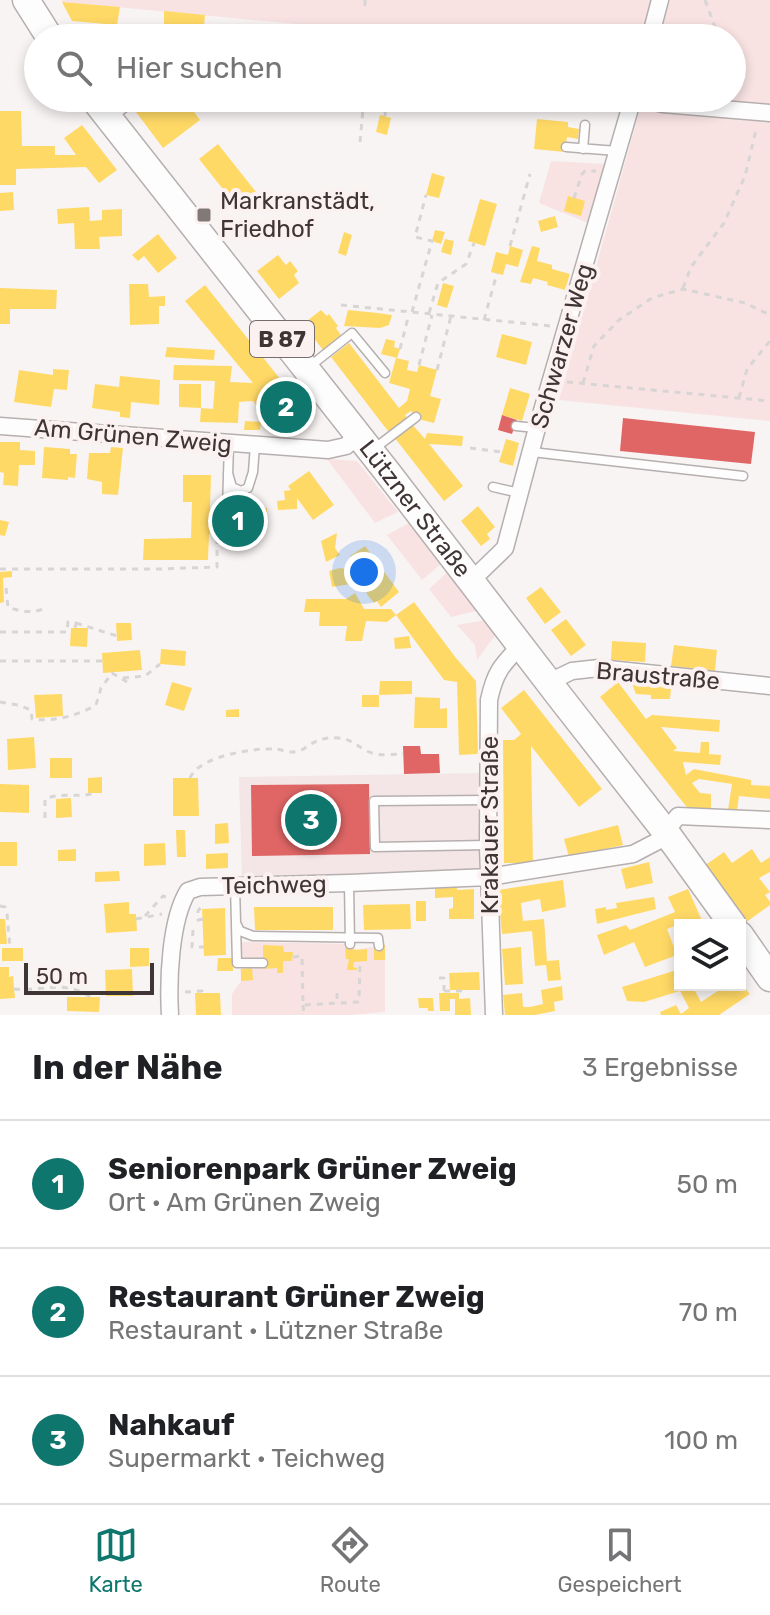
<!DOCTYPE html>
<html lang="de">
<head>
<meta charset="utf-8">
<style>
	:root { --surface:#fff; --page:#f2f2f2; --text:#202124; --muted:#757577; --line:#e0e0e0; --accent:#0f766e }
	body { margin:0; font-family:Rubik,sans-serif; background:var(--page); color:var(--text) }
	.controls { position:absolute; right:24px; bottom:24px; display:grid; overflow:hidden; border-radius:0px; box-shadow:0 4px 12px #0003 }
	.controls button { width:72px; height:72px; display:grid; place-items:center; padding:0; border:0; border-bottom:2px solid var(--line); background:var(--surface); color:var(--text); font:40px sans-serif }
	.scale { position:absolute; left:24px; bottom:20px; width:130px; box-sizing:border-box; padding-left:8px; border:4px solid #403535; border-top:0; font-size:22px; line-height:28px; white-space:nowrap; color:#403535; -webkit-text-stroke:6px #fcf1f1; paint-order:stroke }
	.you { position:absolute; left:364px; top:572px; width:28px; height:28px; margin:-20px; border:6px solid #fff; border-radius:50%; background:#1a73e8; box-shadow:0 0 0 12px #1a73e833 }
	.badge { display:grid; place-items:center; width:52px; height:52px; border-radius:50%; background:var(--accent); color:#fff; font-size:26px; font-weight:700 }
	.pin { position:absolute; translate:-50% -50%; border:4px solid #fff; box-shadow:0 2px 8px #0006 }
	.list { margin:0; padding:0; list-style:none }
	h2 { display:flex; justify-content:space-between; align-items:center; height:104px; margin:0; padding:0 32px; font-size:34px }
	h2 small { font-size:26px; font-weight:400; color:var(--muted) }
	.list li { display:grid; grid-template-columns:52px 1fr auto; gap:24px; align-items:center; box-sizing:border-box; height:128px; padding:0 32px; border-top:2px solid var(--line) }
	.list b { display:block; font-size:30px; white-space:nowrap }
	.list p { margin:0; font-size:26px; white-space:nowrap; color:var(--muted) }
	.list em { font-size:26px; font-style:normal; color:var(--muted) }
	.icon { flex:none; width:44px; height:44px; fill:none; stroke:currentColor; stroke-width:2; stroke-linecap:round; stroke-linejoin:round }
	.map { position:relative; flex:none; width:770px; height:1015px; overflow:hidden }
	.search { position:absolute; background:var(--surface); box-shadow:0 4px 12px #0003; left:24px; right:24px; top:24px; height:88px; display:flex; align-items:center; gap:20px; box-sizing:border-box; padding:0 28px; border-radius:44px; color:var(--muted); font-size:30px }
	.sheet { height:488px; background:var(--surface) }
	nav { display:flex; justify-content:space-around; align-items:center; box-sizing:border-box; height:112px; border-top:2px solid var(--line); background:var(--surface); font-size:22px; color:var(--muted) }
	nav a { display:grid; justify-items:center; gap:4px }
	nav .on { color:var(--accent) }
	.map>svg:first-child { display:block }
	.built { fill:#f4e5e6 }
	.green { fill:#f8e2e2 }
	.homes { fill:#ffd966 }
	.shops { fill:#e06666 }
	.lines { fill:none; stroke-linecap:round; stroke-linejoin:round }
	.lane-casing { stroke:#b6afaf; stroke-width:11 }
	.street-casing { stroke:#b6afaf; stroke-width:19 }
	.primary-casing { stroke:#b6afaf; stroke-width:29 }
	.path { stroke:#d8d5d5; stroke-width:3; stroke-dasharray:6 6; stroke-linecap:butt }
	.lane { stroke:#fefdfd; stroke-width:8 }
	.street { stroke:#fefdfd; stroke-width:16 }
	.primary { stroke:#fefdfd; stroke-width:26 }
	.poi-dot { fill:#817878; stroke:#fcf1f1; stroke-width:3 }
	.labels { text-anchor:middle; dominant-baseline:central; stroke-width:8; stroke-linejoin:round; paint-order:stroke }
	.shield { fill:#fcf1f1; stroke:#786d6d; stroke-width:2 }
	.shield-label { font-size:22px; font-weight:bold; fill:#403535 }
	.poi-label { font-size:24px; fill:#403535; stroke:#fcf1f1; text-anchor:start }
	.street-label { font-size:24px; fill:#403535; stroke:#fcf1f1 }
</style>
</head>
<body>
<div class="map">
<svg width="770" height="1015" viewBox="0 0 770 1015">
	<rect width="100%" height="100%" fill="#f9f4f4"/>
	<path class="built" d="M482,773L484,869L242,881L239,777Z"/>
	<path class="green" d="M61,0H652L641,38H445L63,2Z
		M670,0H770V421L559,400L643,98H732V38H660Z
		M551,161L605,164L588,223L539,203Z
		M327,459L357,461L398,512L375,523Z
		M409,523L442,563L422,580L387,535Z
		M449,571L480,610L451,617L429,589Z
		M486,620L497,633L477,660L475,645L457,625Z
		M239,942L354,944L355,950L385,945V1012L349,1015H232V994L241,981Z"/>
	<path class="homes" d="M62,2L120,7L117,25L72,21Z
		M164,11L205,15L203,38H164Z
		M311,31L328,32V38H310Z
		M146,98H155L163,109L177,98H184L200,120L163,148L133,108Z
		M245,98H273L272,110H244Z
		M0,111H21L22,146H55V155H76L64,138L82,125L117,170L99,183L86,167L16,169V185H0Z
		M380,115L391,118L387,135L376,132Z
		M537,119L568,122V127L579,129L578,139L567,137L565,152L534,149Z
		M218,144L260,197L241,212L199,159Z
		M432,173L445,177L439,198L426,195Z
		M13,192L14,210L0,211V193Z
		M568,196L585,201L581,216L564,211Z
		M480,199L497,204L485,246L468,241Z
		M89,207L90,221L102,220V210L122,209V236L99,237L100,249H75L74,223L58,224L57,209Z
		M555,216L558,227L541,232L538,221Z
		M435,230L445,232L441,244L432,241Z
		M344,232L352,235L346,256L338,253Z
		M158,234L177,258L158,273L144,256L138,261L132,255Z
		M445,239L454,241L451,255L441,252Z
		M510,246L523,250L518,267L506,264L503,275L491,272L496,252L508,255Z
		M532,246L540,248L537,261L552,265V269L570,274L565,290L547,285L548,282L533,278L531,284L520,282Z
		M278,255L286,265L290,261L298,271L294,275L299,283L279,299L257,271Z
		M443,283L454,286L447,308L437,305Z
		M129,284H148L149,297L165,296V306H159V324L130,325Z
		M205,285L304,409L288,423L277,411L268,420L253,401L239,402L238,423L200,422L201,408L213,409L215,381L173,380L174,365L232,366L230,382L253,383L185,301Z
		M0,288L57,290L56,309H10V324H0Z
		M321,310L327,316L329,314L338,326L336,328L341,335L323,350L303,324Z
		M348,310L378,313L392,315L389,325L380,328L344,326Z
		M502,334L532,342L526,365L496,357Z
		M386,339L395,341L394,347L400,349L397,358L381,354Z
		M349,343L399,408L407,401L410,389L389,383L396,358L409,361L407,370L417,372L419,365L437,370L430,396L441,399L434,423L418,419L411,411L405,415L409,420L391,435L331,357Z
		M167,347L215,350L214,360L165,357Z
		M53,369L69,370L67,390L54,389L51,407L14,402L19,370L53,375Z
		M120,376L160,380L159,405L131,402L130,418L120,417V412L92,408L95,384L119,387Z
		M179,384H201V408L179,407Z
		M510,388L530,394L522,421L502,415Z
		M245,421L261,422L260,430H244Z
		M411,423L425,439L427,433L463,436L462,446L429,444L463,486L444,501L394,437Z
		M506,439L519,443L513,466L499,462Z
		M0,442H20V450L35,451V465H19L18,486L3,485L4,473L0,472Z
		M44,447L70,449V454H77L75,478L68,477V480L42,478Z
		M111,447L123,448L118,495L102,494V482L87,479L89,453H110Z
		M309,471L334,505L313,520L297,498V509L278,510L277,501L285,500L284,491L291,490L288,486Z
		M183,475H211L210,509L267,508L266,533L209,534L208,560H143L144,539L191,538L192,502H183Z
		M478,506L495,527L487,534L490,539L481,546L461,521Z
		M0,520L9,522L5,536L0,535Z
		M337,533L335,548L340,555L326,562L321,541Z
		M365,546L399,592L381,607L377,601L374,603L366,593L369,591L363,582L332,587L329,571L340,568L346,569L348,574L361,571L350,556Z
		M12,571V577L3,578L4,602L0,603V572Z
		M541,587L561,612L545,624L526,598Z
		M355,593L364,609H391L396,615L414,602L456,658L476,681L478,754L459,755L457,682L444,680L396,615L387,622L366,621L362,641H345L347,626H319L320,612H304L306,599H346Z
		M566,619L586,645L571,656L551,630Z
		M116,623H131L132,640L117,641Z
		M71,628H88L87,647L70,646Z
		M409,636L411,648L395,649L394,638Z
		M612,641L646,643L645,662L611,660Z
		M674,645L717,650L715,671L671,666Z
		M161,649L186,651L185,666L160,664Z
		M140,650L142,670L103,673L102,653Z
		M380,681H412V694L379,695Z
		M172,682L192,688L184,711L165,705Z
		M618,682L646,719L652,715L720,720L719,732L661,727L677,748L673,751L700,753L701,742H709V754L721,755L720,765L683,762L686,775L694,769L751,780V785L770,786V799L739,796L737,810H728L732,784L699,779L692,783L700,793L711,794V810H689L600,697Z
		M632,684L671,688L670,699H651V695L636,694Z
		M524,690L602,789L579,807L531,746L533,863H504L503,740H514L521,734L501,708Z
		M62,694L63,716L36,718L34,695Z
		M362,695H379V707H362Z
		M415,697L440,698V709L447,708V728H414Z
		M239,709V717H226V710Z
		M34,737L36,768L8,770L7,739Z
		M50,758H72V778H50Z
		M102,777V793H88V778Z
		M173,778H198L199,816H173Z
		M0,784L29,785V813L0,812Z
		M71,798L72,817L56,818V799Z
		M228,823L229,843L215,844V824Z
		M618,825L623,845L569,857L564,839Z
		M176,830H185L186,857H177Z
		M0,842H17V866H0Z
		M165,843L166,865L144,866V844Z
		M76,849V861H58V850Z
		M752,849L761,863L770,857V872L759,878L770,892L765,895L770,902V905L745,923L704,866L724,852L732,863Z
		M228,853V868L206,869V854Z
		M649,862L653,883L626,889L621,869Z
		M119,871L120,881L95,882V872Z
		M563,880L566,907L542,912L540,899L521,903L523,921L544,919L547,961L559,960L561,980L548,981L546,965L535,966L532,931L502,934L498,890Z
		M435,886H457V890L474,889V919H449V909L453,908V897L435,898Z
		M688,889L704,925L680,924L667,929L677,955L645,967L634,942L604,955L597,935L626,925L630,930L675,912L668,897Z
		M654,897L656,909L597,924L595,909L606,907V910L617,908L616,903Z
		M416,901H426V921H416Z
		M129,902V914H136L137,931L106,933L104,904Z
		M410,904L411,929L364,930L363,905Z
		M254,907H333V930H255Z
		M225,908L226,955L204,956L202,909Z
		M0,919H5L7,944H0Z
		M345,944H354V950L367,949V961L354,962L353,967L357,968V970H347L349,959H346Z
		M263,945L283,946L284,952H293L292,961H283V973H277V968L263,969Z
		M385,945V960H374V946Z
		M521,947L523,984L505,985L502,949Z
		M2,948H23V961H2Z
		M130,948H149V966L130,967Z
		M218,958H233V971H217Z
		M0,967H9V977L13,976L15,998L0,999Z
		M252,968L253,980L241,981V969Z
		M132,969L133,996H106L105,970Z
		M680,969V985H692L701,1002L727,985H740V982L750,994L719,1015H661L660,1012L676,1005L681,1014L689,1008L680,991L644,1002L627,1001L622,987Z
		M479,972L480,990H450L449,973Z
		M562,986L563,1000L554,1002L555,1011L535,1015H505L503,995L522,993L523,1007H530L543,1004L541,990Z
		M195,993H220L221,1015H196Z
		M439,993H459V999L470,998L471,1015H455V999H450V1011H440Z
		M67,997H100L99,1012L67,1011Z
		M418,998H433L434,1011H428V1008H419Z"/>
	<path class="shops" d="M502,415L517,420L512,434L498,430Z
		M623,418L755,432L751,464L620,451Z
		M403,746H420L421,754H439L440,773L404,774Z
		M369,784L370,854L252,856L251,785Z"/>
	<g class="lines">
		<defs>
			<path id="lane" d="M207,98L226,103L244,104
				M112,117L137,98
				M566,147L617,151
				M583,149L585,125
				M309,367L352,333L385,373
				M516,426L536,428
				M375,448L416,417
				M532,452L743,476
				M228,473L232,487L241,491L248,488L253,472L255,445
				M493,487L520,493
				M227,509L229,444
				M488,800L374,801L375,847L488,845
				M349,883L350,944
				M235,886L236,923L240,931L253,936L378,938L379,946
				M236,924L237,963H263"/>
			<path id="street" d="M650,38L660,0
				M638,98L663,104L770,113
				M0,426L328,450L346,446L358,435
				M471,581L505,548L537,428L633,98
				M549,682L572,671L599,668L770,686
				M170,1015C168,981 170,920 188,891L200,887L349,883L489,877L633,854L658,841L678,816L770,820
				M494,1015L488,845L489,700C495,672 501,666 521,645"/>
			<g id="primary">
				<path d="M26,0L50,38"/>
				<path id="s1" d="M93,98L388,473L560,697L665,831L733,925"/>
				<path d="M740,935L770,978"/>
			</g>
		</defs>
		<use href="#lane" class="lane-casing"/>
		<use href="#street" class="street-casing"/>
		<use href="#primary" class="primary-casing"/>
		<path class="path" d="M705,0L719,38
			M365,6V0
			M273,37L278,38
			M732,74L740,94
			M385,116L386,98
			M360,142L364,98
			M574,198L582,174L585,171H596
			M510,246L530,174
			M683,288L691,267L724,223L745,176L756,130
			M341,305L551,326
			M412,312L432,241L415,237L426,195
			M429,313L438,283L466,264L474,243
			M484,320L497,273
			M400,349L409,314
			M419,365L432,315
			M437,370L451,316
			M567,382L770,401
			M583,383L594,346L619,320L652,298L683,289L745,303L770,315
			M739,398L747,369L770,341
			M470,448L502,452
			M0,569H159L217,567V534
			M6,588L8,607C20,612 35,614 47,607
			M76,623L117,636
			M0,632H67L68,622L76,623L75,628
			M0,661H103
			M123,678L145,676L160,664
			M0,702L18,705L31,710L32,719C54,722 77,716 96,705L101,688L112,673L127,682
			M190,778C199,756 253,748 274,749C282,749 291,754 299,751C303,750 306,747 309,745C319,739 328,737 339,738C351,739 357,746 367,751C378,757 392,754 403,754
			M45,818V799C61,792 79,798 96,793
			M0,906L5,907L7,914L10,948
			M145,916L163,896L166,897
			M136,919L162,914
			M203,919L198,920V911L204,904
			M193,930L192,947H204
			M293,957L302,956L303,1005L359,1002L360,961
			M439,978H444V993
			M14,989C41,992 65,979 90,997
			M444,991H462V995
			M185,992L202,991V993
			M337,993V1002
			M303,1005L304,1015"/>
		<use href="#lane" class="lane"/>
		<use href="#street" class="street"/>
		<use href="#primary" class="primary"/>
	</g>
	<rect class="poi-dot" x="196" y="207" width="16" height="16" rx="4"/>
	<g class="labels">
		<rect class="shield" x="250" y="321" width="64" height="36" rx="6"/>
		<g class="shield-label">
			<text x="282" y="339">B 87</text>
		</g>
		<g class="poi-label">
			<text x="220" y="201">Markranstädt,<tspan x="220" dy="28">Friedhof</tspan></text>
		</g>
		<g class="street-label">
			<text transform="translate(562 346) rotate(-74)">Schwarzer Weg</text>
			<text transform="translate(133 436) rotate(5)">Am Grünen Zweig</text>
			<text stroke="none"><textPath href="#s1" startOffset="522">Lützner Straße</textPath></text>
			<text transform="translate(658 676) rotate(5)">Braustraße</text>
			<text transform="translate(490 825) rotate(-90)">Krakauer Straße</text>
			<text transform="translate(274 885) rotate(-1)">Teichweg</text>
		</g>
	</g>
</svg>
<div class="controls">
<button><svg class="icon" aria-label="layers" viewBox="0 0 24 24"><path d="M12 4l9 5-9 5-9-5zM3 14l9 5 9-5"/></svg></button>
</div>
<div class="scale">50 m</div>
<div class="you"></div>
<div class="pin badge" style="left:238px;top:521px">1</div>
<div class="pin badge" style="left:286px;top:407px">2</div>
<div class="pin badge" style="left:311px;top:820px">3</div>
<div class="search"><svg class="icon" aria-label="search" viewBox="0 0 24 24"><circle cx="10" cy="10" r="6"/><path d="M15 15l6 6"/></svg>Hier suchen</div>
</div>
<section class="sheet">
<h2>In der Nähe<small>3 Ergebnisse</small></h2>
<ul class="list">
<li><span class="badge">1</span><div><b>Seniorenpark Grüner Zweig</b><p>Ort · Am Grünen Zweig</p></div><em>50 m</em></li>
<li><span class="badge">2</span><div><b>Restaurant Grüner Zweig</b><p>Restaurant · Lützner Straße</p></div><em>70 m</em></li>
<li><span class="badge">3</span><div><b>Nahkauf</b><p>Supermarkt · Teichweg</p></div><em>100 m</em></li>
</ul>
</section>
<nav>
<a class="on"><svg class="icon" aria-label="map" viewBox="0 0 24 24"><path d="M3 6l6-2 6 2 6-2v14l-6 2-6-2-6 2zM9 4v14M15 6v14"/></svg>Karte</a>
<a><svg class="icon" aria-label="directions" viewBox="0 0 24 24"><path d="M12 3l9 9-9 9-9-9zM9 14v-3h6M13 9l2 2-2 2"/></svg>Route</a>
<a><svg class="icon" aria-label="saved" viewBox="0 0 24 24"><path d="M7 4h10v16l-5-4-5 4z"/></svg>Gespeichert</a>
</nav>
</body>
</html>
